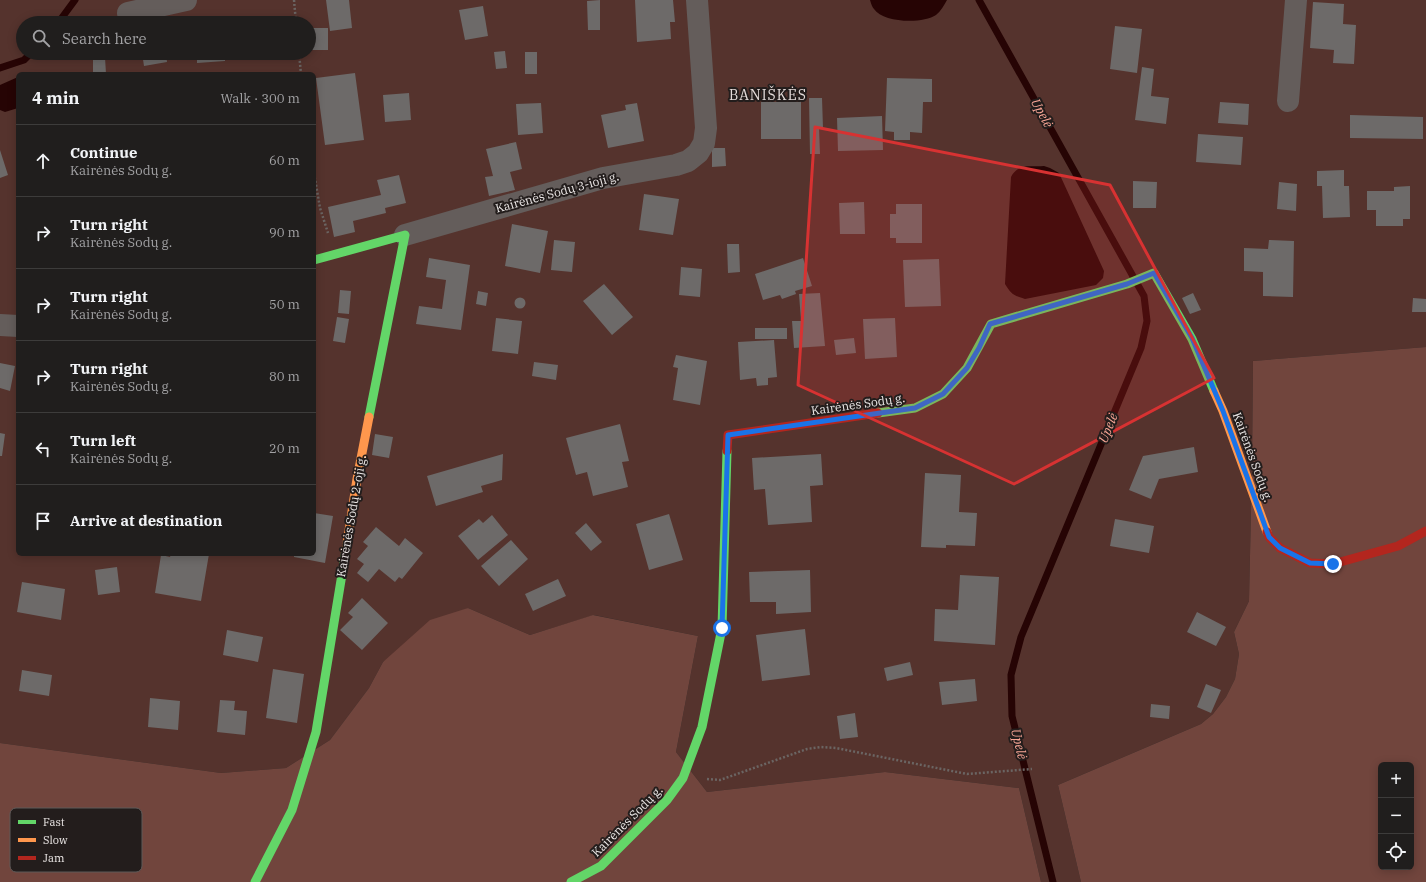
<!DOCTYPE html>
<html lang="en">
<head>
<meta charset="utf-8">
<style>
	:root { --surface:#201e1d; --page:#282726; --text:#f1f3f6; --muted:#a2a2a4; --line:#3d3c3b }
	body { margin:0; font-family:"IBM Plex Serif",serif; background:var(--page); color:var(--text) }
	.controls { position:absolute; right:12px; bottom:12px; display:grid; overflow:hidden; border-radius:6px; box-shadow:0 2px 10px #0003 }
	.controls button { width:36px; height:36px; display:grid; place-items:center; padding:0; border:0; border-bottom:1px solid var(--line); background:var(--surface); color:var(--text); font:20px sans-serif }
	.stop { position:absolute; width:12px; height:12px; margin:-9px; border:3px solid #1a73e8; border-radius:50%; background:#fff }
	.stop.end { background:#1a73e8; border-color:#fff; box-shadow:0 1px 4px #0008 }
	.list { margin:0; padding:0; list-style:none }
	h2 { display:flex; justify-content:space-between; align-items:center; height:52px; margin:0; padding:0 16px; font-size:17px }
	h2 small { font-size:13px; font-weight:400; color:var(--muted) }
	.list li { display:grid; grid-template-columns:26px 1fr auto; gap:12px; align-items:center; box-sizing:border-box; height:72px; padding:0 16px; border-top:1px solid var(--line) }
	.list b { display:block; font-size:15px; white-space:nowrap }
	.list p { margin:0; font-size:13px; white-space:nowrap; color:var(--muted) }
	.list em { font-size:13px; font-style:normal; color:var(--muted) }
	.icon { flex:none; width:22px; height:22px; fill:none; stroke:currentColor; stroke-width:2; stroke-linecap:round; stroke-linejoin:round }
	.map { position:relative; flex:none; width:1426px; height:882px; overflow:hidden }
	.search { position:absolute; background:var(--surface); box-shadow:0 2px 10px #0003; left:16px; top:16px; width:300px; height:44px; display:flex; align-items:center; gap:10px; box-sizing:border-box; padding:0 14px; border-radius:22px; color:var(--muted); font-size:15px }
	.panel { position:absolute; background:var(--surface); box-shadow:0 2px 10px #0003; left:16px; top:72px; width:300px; height:484px; border-radius:6px }
	.map>svg:first-child { display:block }
	.green { fill:#55332d; fill-rule:evenodd }
	.forest { fill:#71453d; fill-rule:evenodd }
	.water { fill:#260404 }
	.lines { fill:none; stroke-linecap:round; stroke-linejoin:round }
	.stream { stroke:#260404; stroke-width:7 }
	.building { fill:#6d6a69 }
	.path { stroke:#6b6563; stroke-width:2.5; stroke-dasharray:2 2; stroke-linecap:butt }
	.street { stroke:#645d5b; stroke-width:22 }
	.fast { stroke:#63d668; stroke-width:9 }
	.slow { stroke:#ff974d; stroke-width:9 }
	.jam { stroke:#b3261e; stroke-width:9 }
	.route { stroke:#1a73e8; stroke-width:5 }
	.marked { fill:#d73232; fill-opacity:0.2; stroke:#d73232; stroke-width:3; stroke-linejoin:round }
	.labels { text-anchor:middle; dominant-baseline:central; stroke-width:4; stroke-linejoin:round; paint-order:stroke }
	.street-label { font-size:12px; fill:#ece8e7; stroke:#231d1c }
	.water-label { font-size:13px; font-style:italic; fill:#faa797; stroke:#231d1c }
	.quarter-label { font-size:14px; letter-spacing:1px; fill:#e4dbd9; stroke:#231d1c }
	.key { fill:#231d1c; stroke:#5f5a59; stroke-width:1 }
	.key-label { font-size:11px; fill:#ece8e7 }
</style>
</head>
<body>
<div class="map">
<svg width="1426" height="882" viewBox="0 0 1426 882">
	<rect width="100%" height="100%" fill="#2b2827"/>
	<path class="green" d="M0,0H1426V347L1253,361L1252,465L1249,601L1234,632L1239,654L1235,679L1226,697L1213,714L1201,724L1058,785L1081,882H1041L1019,788L885,772L707,792L676,752L698,636L594,615L530,635L468,608L383,662L369,688L330,740L286,768L221,773L0,743ZM23,23H309V53H23ZM18,74H314V554H18Z"/>
	<path class="forest" d="M1426,347V882H1081L1058,785L1201,724L1213,714L1226,697L1235,679L1239,654L1234,632L1249,601L1252,465L1253,361ZM1381,765H1411V867H1381Z
		M468,608L530,635L593,615L698,636L676,752L707,792L885,772L1019,788L1041,882H0V743L221,773L286,768L330,740L369,688L383,662L430,620Z"/>
	<path class="water" d="M870,0H947C944,5 941,11 936,15C923,24 883,23 874,9C872,7 871,3 870,0Z
		M18,77V108L5,112L0,110V85Z
		M1044,166L1050,168L1059,173L1104,271L1103,278L1096,285L1025,299C1014,296 1011,294 1005,284L1011,177C1018,163 1030,167 1044,166Z"/>
	<g class="lines">
		<path class="stream" d="M979,0L1144,296L1147,321L1141,348L1021,637L1011,675L1012,716L1053,882
			M58,23L75,0
			M0,68L24,60L31,53"/>
	</g>
	<path class="building" d="M326,0H349L352,28L330,31Z
		M600,0V30H588L587,1Z
		M635,0H673L675,22H670L671,39L637,42Z
		M1313,2L1344,4L1343,24L1356,25L1354,64L1333,63L1334,50L1310,48Z
		M483,6L488,36L465,40L459,10Z
		M1115,26L1142,29L1137,73L1110,69Z
		M309,28H328V50H309Z
		M505,51L507,68L496,69L494,52Z
		M525,52H537V74H525Z
		M142,53H166L167,62L144,66Z
		M197,53H225V61L197,63Z
		M105,57L106,74H93V58Z
		M1142,67L1154,69L1151,96L1169,98L1166,124L1135,120Z
		M355,73L364,140L325,145L316,78Z
		M887,78L932,79V102H923L922,133L910,132V140H894V132L885,131Z
		M409,93L411,120L385,122L383,95Z
		M809,98H822L823,128H819L820,154H810Z
		M761,102H801V139H761Z
		M1220,102L1249,104L1248,125L1218,123Z
		M541,103L543,133L518,135L516,104Z
		M637,103L644,141L608,148L601,115L626,110L625,105Z
		M1350,115L1423,117V139L1350,138Z
		M882,116L883,150L838,151L837,118Z
		M1198,134L1243,137L1241,165L1196,162Z
		M516,142L522,169L510,172L515,190L489,196L485,177L493,176L486,149Z
		M712,148H725L726,166L712,167Z
		M0,150L8,175L0,178Z
		M1344,170V186H1349L1350,217L1323,218L1322,186H1317V171Z
		M399,175L406,203L385,208L386,213L353,221L355,232L334,237L328,207L381,195L377,180Z
		M1133,181L1157,182L1156,208H1133Z
		M1279,182L1297,184L1296,211L1277,209Z
		M1410,186V219H1403V226H1376V210H1367V191H1394V187Z
		M644,194L679,199L673,235L639,230Z
		M864,202L865,234H840L839,203Z
		M896,204H922V243H896V238H890V214H896Z
		M512,224L548,231L540,273L505,266Z
		M554,240L575,242L572,272L551,270Z
		M1269,240L1294,241L1293,297L1263,296V272L1244,271V248L1268,249Z
		M727,244H739L740,272L728,273Z
		M429,258L470,265L461,330L416,324L419,306L442,309L446,280L426,277Z
		M803,258L812,286L795,291L796,294L782,299L780,295L763,300L755,274Z
		M939,259L941,306L905,307L903,260Z
		M681,267L702,269L700,297L679,295Z
		M604,284L633,317L612,335L583,301Z
		M340,290L351,291L349,314L338,313Z
		M478,291L488,293L486,306L476,304Z
		M820,293L825,346L794,348L792,321H801L799,294Z
		M1193,293L1201,310L1190,314L1182,298Z
		M514.5 303a5.5 5.5 0 1 1 11 0a5.5 5.5 0 1 1-11 0Z
		M1413,298L1426,299V312H1412Z
		M337,317L349,319L345,343L333,341Z
		M496,318L522,321L518,354L492,351Z
		M895,318L897,357L865,359L863,319Z
		M755,328H787V339H755Z
		M854,338L856,353L836,355L834,340Z
		M774,340L777,377L768,378V385L757,386L756,378L740,380L738,342Z
		M676,355L707,361L700,405L673,400L678,368L673,367Z
		M534,362L558,365L556,380L532,376Z
		M0,363L15,366L10,391L0,388Z
		M620,424L629,461L622,462L628,487L593,496L587,472L576,475L566,438Z
		M0,433L5,434L2,456H0Z
		M375,434L393,437L389,458L372,455Z
		M1194,447L1198,472L1159,479L1151,499L1129,490L1143,456Z
		M503,454L502,480L481,486L483,492L436,506L427,476Z
		M821,454L823,485L810,486L812,522L768,525L765,489L754,490L752,458Z
		M925,473L961,475L959,512L977,513L975,546L946,545V548L921,547Z
		M314,513L333,516L325,563L294,557V554H314Z
		M669,514L683,560L649,570L636,524Z
		M492,515L508,535L478,560L458,536L479,519L483,523Z
		M1115,519L1154,526L1149,553L1110,546Z
		M586,523L602,542L591,551L575,533Z
		M376,527L399,546L405,538L423,553L402,579L399,577L395,582L379,569L368,582L357,573L364,564L357,559L368,546L363,542Z
		M511,540L528,559L499,586L481,566Z
		M171,554H209L201,601L155,593L161,555L170,557Z
		M117,567L120,592L98,595L95,570Z
		M810,570L811,612L776,614V602H750L749,572Z
		M960,575L999,577L995,645L934,641L935,609L958,610Z
		M558,579L566,596L533,611L525,594Z
		M22,582L65,589L61,620L17,612Z
		M362,598L388,623L362,650L340,630L353,617L348,613Z
		M1197,612L1226,627L1216,646L1187,632Z
		M805,629L810,675L762,681L756,635Z
		M227,630L263,637L258,662L223,655Z
		M910,662L913,675L887,681L884,668Z
		M273,669L304,674L297,723L266,718Z
		M22,670L52,675L49,696L19,691Z
		M975,679L977,701L942,705L939,682Z
		M1206,684L1221,690L1211,713L1197,707Z
		M150,698L180,701L178,730L148,727Z
		M220,700L235,701L234,710L247,711L245,735L217,732Z
		M1151,704L1170,706L1169,719L1150,717Z
		M855,713L858,737L840,739L837,716Z"/>
	<g class="lines">
		<path class="path" d="M294,0L296,23
			M299,53L301,74
			M314,173L320,208L328,233
			M707,779L720,780L807,749L821,747L836,748L967,774L1032,769"/>
		<path class="street" d="M128,13L186,0
			M1288,101L1296,0
			M405,235L603,178L676,165L688,161L698,153L704,143L706,128L697,0
			M0,325L18,326"/>
		<path class="fast" d="M314,260L405,235L369,417
			M878,413L915,408L943,394L967,368L991,324L1127,284L1154,273L1192,339L1214,391
			M255,882L292,810L316,732L346,550
			M571,882L601,866L667,800L683,778L702,727L722,628L727,451"/>
		<path class="slow" d="M1214,391L1223,411L1267,532
			M346,550L357,479L369,417"/>
		<path class="jam" d="M727,451L728,435L878,413
			M1267,532L1269,537L1280,548L1310,563L1333,564L1398,546L1426,531"/>
	</g>
	<g class="lines">
		<path class="route" d="M722,628L728,435L915,408L943,394L967,368L979,348L990,324L1127,284L1154,273L1192,338L1223,411L1269,537L1280,548L1310,563L1333,564"/>
	</g>
	<path class="marked" d="M815,127L1110,185L1214,378L1014,484L798,385Z"/>
	<g class="labels">
		<g class="street-label">
			<text transform="translate(557 192) rotate(-15)">Kairėnės Sodų 3-ioji g.</text>
			<text transform="translate(858 404) rotate(-8)">Kairėnės Sodų g.</text>
			<text transform="translate(1253 457) rotate(70)">Kairėnės Sodų g.</text>
			<text transform="translate(351 516) rotate(-80)">Kairėnės Sodų 2-oji g.</text>
			<text transform="translate(627 821) rotate(-45)">Kairėnės Sodų g.</text>
		</g>
		<g class="water-label">
			<text transform="translate(1042 113) rotate(61)">Upelė</text>
			<text transform="translate(1108 428) rotate(-68)">Upelė</text>
			<text transform="translate(1019 744) rotate(76)">Upelė</text>
		</g>
		<g class="quarter-label">
			<text x="768" y="95">BANIŠKĖS</text>
		</g>
	</g>
	<rect x="10" y="808" width="132" height="64" rx="6" class="key"/>
	<rect x="18" y="820" width="18" height="4" fill="#63d668"/>
	<rect x="18" y="838" width="18" height="4" fill="#ff974d"/>
	<rect x="18" y="856" width="18" height="4" fill="#b3261e"/>
	<g class="key-label">
		<text x="43" y="826">Fast</text>
		<text x="43" y="844">Slow</text>
		<text x="43" y="862">Jam</text>
	</g>
</svg>
<div class="controls">
<button>+</button>
<button>−</button>
<button><svg class="icon" aria-label="locate" viewBox="0 0 24 24"><circle cx="12" cy="12" r="6"/><path d="M12 2v4M12 18v4M2 12h4M18 12h4"/></svg></button>
</div>
<div class="stop" style="left:722px;top:628px"></div>
<div class="stop end" style="left:1333px;top:564px"></div>
<div class="search"><svg class="icon" aria-label="search" viewBox="0 0 24 24"><circle cx="10" cy="10" r="6"/><path d="M15 15l6 6"/></svg>Search here</div>
<section class="panel">
<h2>4 min<small>Walk · 300 m</small></h2>
<ul class="list">
<li><svg class="icon" aria-label="ahead" viewBox="0 0 24 24"><path d="M12 20V5M6 11l6-6 6 6"/></svg><div><b>Continue</b><p>Kairėnės Sodų g.</p></div><em>60 m</em></li>
<li><svg class="icon" aria-label="right" viewBox="0 0 24 24"><path d="M7 20v-9h11M14 6l5 5-5 5"/></svg><div><b>Turn right</b><p>Kairėnės Sodų g.</p></div><em>90 m</em></li>
<li><svg class="icon" aria-label="right" viewBox="0 0 24 24"><path d="M7 20v-9h11M14 6l5 5-5 5"/></svg><div><b>Turn right</b><p>Kairėnės Sodų g.</p></div><em>50 m</em></li>
<li><svg class="icon" aria-label="right" viewBox="0 0 24 24"><path d="M7 20v-9h11M14 6l5 5-5 5"/></svg><div><b>Turn right</b><p>Kairėnės Sodų g.</p></div><em>80 m</em></li>
<li><svg class="icon" aria-label="left" viewBox="0 0 24 24"><path d="M17 20v-9H6M10 6l-5 5 5 5"/></svg><div><b>Turn left</b><p>Kairėnės Sodų g.</p></div><em>20 m</em></li>
<li><svg class="icon" aria-label="arrive" viewBox="0 0 24 24"><path d="M6 21V4h12l-3 4 3 4H6"/></svg><div><b>Arrive at destination</b></div></li>
</ul>
</section>
</div>
</body>
</html>
